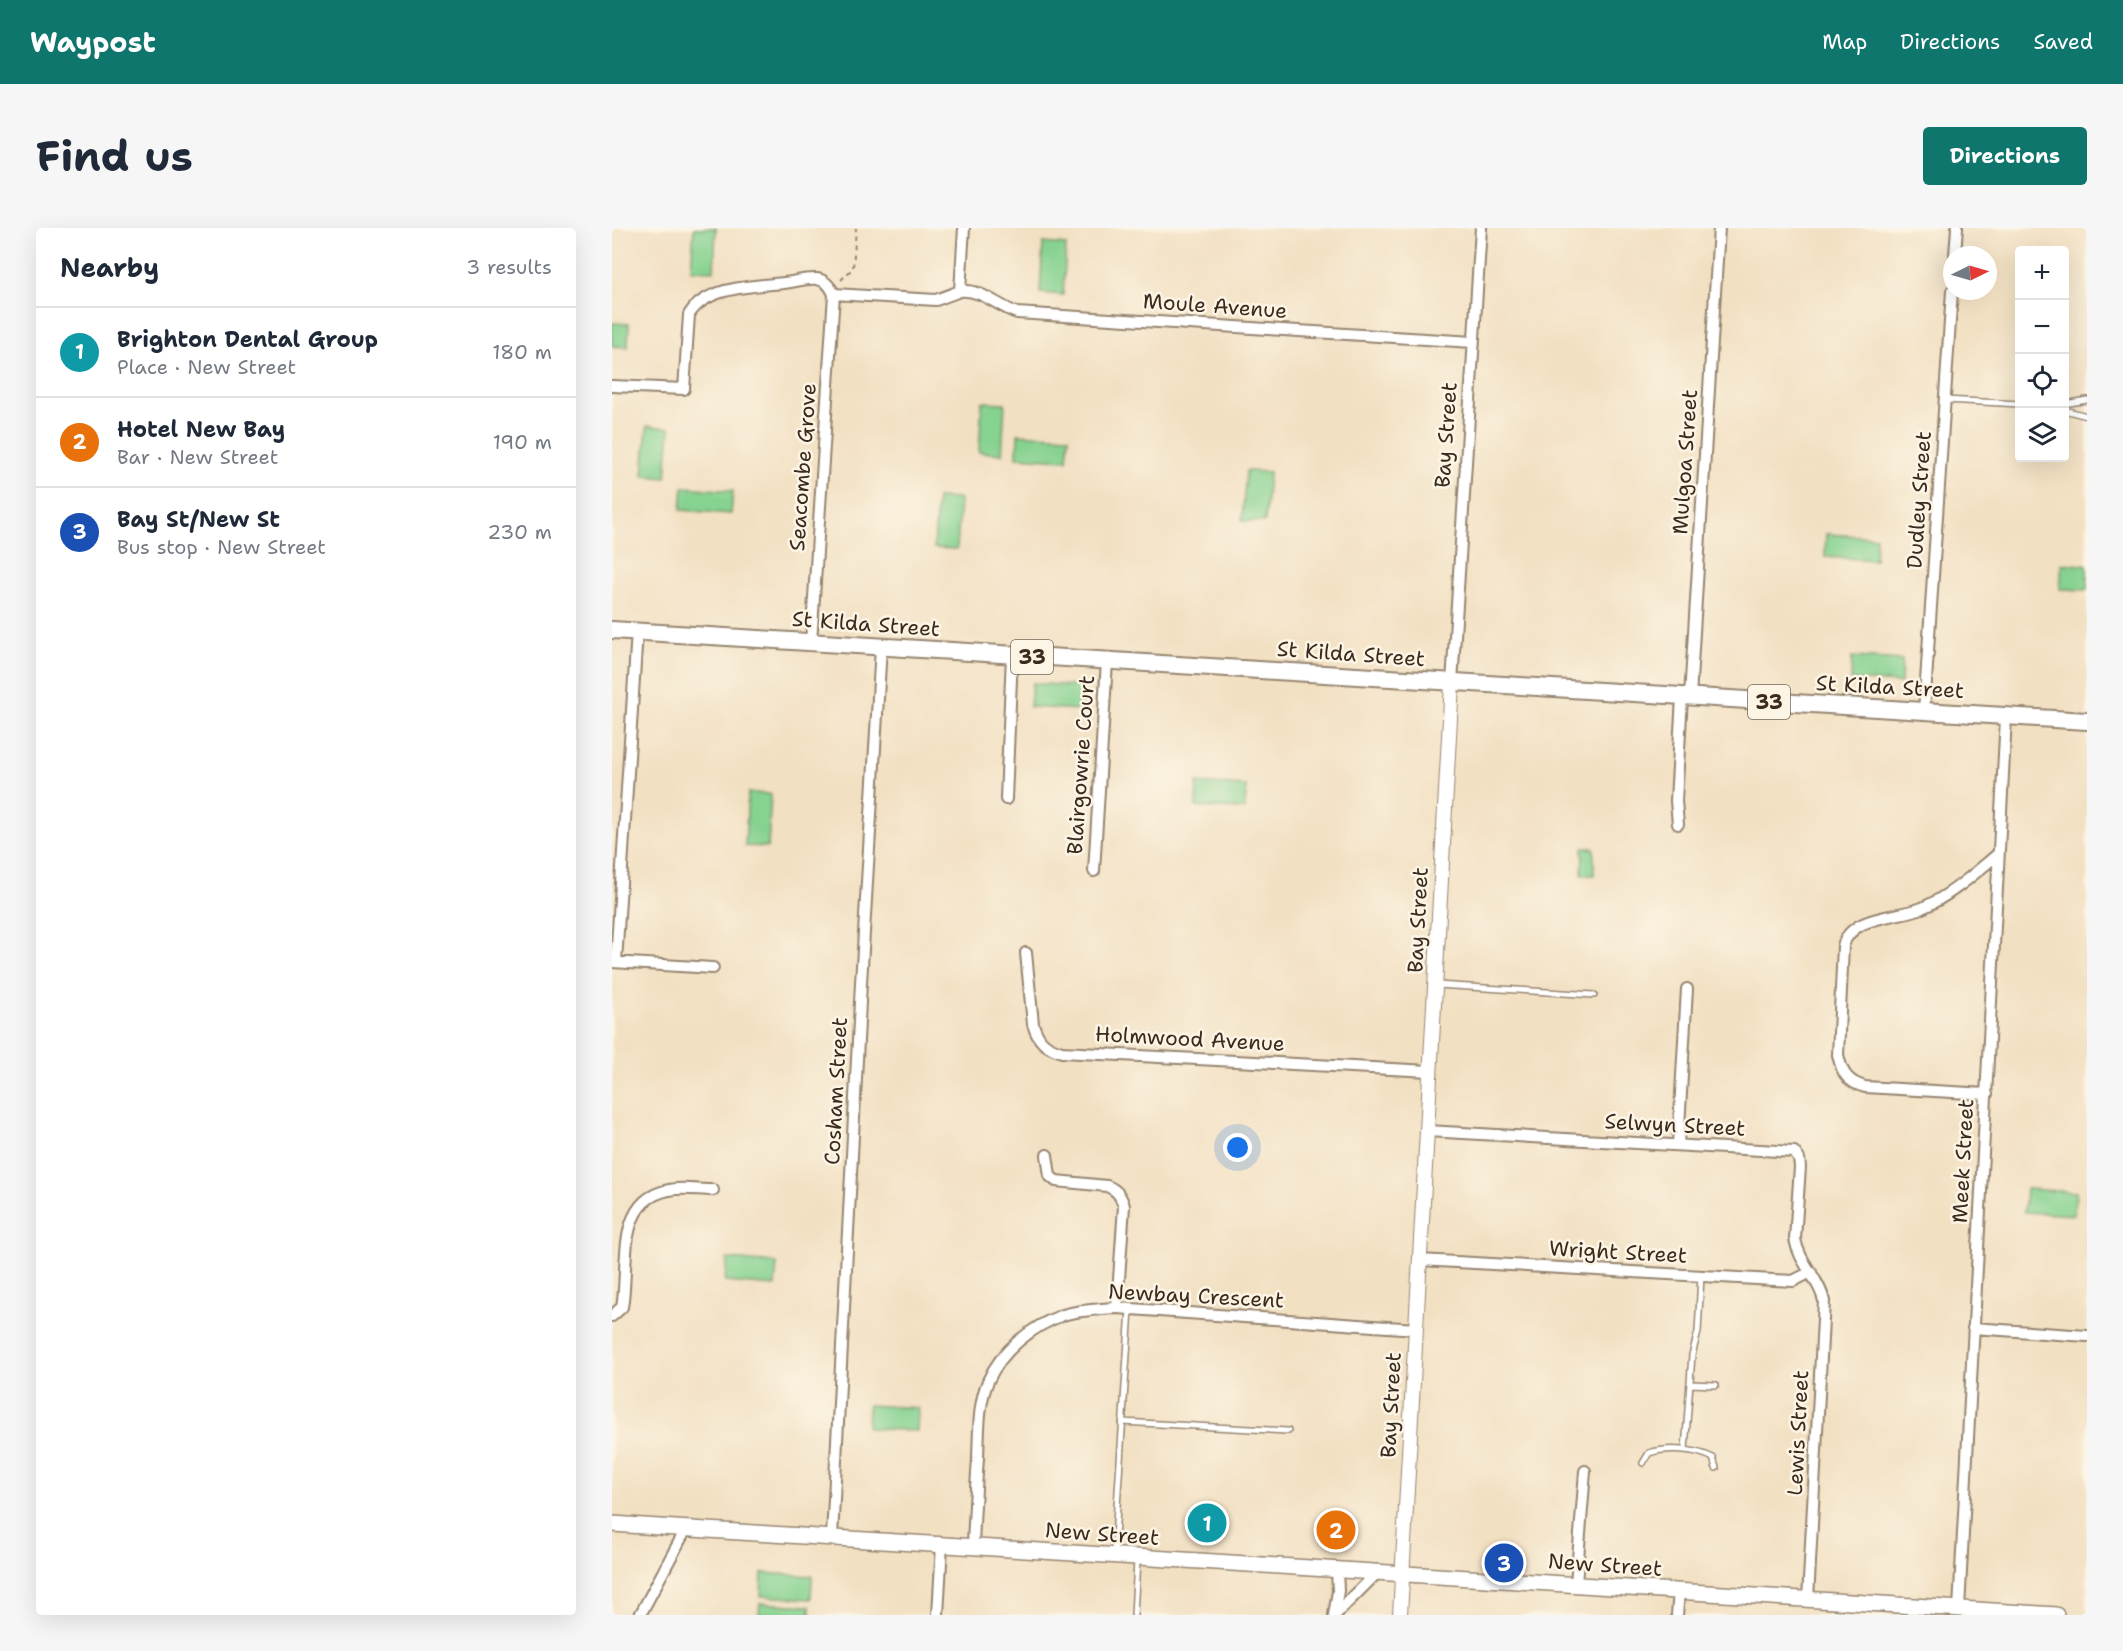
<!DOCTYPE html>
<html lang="en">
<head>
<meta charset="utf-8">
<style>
	:root { --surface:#fff; --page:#f6f6f7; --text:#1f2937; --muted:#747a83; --line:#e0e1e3; --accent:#0f766e }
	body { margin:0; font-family:"Shantell Sans",sans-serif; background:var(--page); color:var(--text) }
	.controls { position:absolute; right:18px; top:18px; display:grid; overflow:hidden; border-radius:6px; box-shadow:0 6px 24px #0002 }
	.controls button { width:54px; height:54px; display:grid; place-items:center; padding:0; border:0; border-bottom:2px solid var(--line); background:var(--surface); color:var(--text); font:30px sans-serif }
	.compass { position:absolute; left:1331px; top:18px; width:54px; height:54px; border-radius:50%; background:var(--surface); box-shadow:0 6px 24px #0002; rotate:85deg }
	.you { position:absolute; left:626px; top:920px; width:21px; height:21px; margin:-15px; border:4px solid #fff; border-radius:50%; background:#1a73e8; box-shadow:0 0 0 9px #1a73e833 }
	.badge { display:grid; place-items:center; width:39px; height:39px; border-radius:50%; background:var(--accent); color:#fff; font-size:20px; font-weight:700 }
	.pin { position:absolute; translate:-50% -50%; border:3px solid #fff; box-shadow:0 2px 6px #0006 }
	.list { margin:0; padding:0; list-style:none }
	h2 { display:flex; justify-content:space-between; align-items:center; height:78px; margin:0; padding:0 24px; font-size:26px }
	h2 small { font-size:20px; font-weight:400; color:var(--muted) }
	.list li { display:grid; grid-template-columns:39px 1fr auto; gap:18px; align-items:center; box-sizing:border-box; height:90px; padding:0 24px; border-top:2px solid var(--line) }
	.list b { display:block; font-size:22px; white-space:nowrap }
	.list p { margin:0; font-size:20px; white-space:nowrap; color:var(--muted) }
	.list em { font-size:20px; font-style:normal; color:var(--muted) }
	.icon { flex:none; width:33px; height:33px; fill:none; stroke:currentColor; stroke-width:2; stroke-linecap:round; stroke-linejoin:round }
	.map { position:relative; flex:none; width:1475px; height:1387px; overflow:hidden; border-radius:6px }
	header { display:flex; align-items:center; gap:36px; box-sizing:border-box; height:84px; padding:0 30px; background:var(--accent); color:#fff }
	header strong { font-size:28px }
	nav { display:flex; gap:33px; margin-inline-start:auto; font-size:21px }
	.intro { display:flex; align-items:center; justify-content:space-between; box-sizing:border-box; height:144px; padding:0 36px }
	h1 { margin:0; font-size:42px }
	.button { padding:15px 27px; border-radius:6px; background:var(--accent); color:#fff; font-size:21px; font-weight:700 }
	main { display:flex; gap:36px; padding:0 36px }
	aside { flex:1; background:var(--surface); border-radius:6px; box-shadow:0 6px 24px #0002 }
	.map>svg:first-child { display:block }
	.green { fill:#86d290; stroke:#607e57; stroke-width:1.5 }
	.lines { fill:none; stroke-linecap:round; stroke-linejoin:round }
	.service-casing { stroke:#968570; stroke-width:8 }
	.minor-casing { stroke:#968570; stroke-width:14 }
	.tertiary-casing { stroke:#968570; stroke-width:16 }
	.secondary-casing { stroke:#968570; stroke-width:18 }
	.primary-casing { stroke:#968570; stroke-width:20 }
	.path { stroke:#968570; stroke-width:2; stroke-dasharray:4.5 4.5; stroke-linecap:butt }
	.service { stroke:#fff; stroke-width:5 }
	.minor { stroke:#fff; stroke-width:10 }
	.tertiary { stroke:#fff; stroke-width:14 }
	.secondary { stroke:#fff; stroke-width:15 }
	.primary { stroke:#fff; stroke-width:16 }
	.labels { text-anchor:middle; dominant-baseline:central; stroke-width:5; stroke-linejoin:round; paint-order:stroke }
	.shield { fill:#fcf5e5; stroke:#75675a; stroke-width:1.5 }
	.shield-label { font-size:20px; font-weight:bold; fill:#3b2a1e }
	.street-label { font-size:21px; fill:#3b2a1e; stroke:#fcf5e5 }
</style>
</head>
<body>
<header>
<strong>Waypost</strong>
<nav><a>Map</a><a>Directions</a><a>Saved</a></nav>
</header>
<div class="intro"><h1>Find us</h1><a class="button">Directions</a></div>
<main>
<aside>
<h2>Nearby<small>3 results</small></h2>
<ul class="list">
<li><span class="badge" style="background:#0f9aa8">1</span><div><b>Brighton Dental Group</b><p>Place · New Street</p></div><em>180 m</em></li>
<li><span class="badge" style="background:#e8710a">2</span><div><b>Hotel New Bay</b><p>Bar · New Street</p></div><em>190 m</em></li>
<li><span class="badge" style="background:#1a4fb4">3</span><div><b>Bay St/New St</b><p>Bus stop · New Street</p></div><em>230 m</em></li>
</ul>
</aside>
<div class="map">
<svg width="1475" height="1387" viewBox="0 0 1475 1387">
	<rect width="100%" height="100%" fill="#fcf5e5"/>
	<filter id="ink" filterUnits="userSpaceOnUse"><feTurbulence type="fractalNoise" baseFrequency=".0167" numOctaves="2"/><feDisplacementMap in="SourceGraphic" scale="12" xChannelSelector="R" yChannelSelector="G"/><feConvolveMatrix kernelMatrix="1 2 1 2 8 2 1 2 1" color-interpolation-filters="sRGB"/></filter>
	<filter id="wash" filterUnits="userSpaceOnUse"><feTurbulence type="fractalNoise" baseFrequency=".008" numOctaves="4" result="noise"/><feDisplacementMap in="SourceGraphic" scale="24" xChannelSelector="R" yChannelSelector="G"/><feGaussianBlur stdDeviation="1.35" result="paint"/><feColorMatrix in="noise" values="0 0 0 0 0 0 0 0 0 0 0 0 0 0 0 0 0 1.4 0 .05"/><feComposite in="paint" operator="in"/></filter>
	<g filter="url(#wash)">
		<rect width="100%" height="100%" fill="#f2e0c2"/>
		<path class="green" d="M82,0H104L102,43L79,42Z
			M431,15L454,17L451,67L428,65Z
			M0,95L17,96L16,119L0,118Z
			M370,174L393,175L390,226L367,224Z
			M35,198L58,200L54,250L31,248Z
			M406,206L457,209L455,232L405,229Z
			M634,243L657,244L653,294L630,293Z
			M71,259L121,263L119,286L69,282Z
			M325,270L348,271L345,321L322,320Z
			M1214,306L1264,309L1263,332L1213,329Z
			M1450,336L1475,337V362L1448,361Z
			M1240,429L1290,432L1289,455L1239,452Z
			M420,455L471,459L469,482L418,479Z
			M585,555L634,558L633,581L584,579Z
			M136,565L159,566L156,619L133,618Z
			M971,620H982V647H970Z
			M1414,961L1464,964L1462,987L1412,984Z
			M115,1031L165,1035L163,1058L113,1054Z
			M256,1177L306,1180L305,1203L255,1200Z
			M150,1345L200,1348L199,1371L149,1368Z
			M148,1375L198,1378V1387H147Z"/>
	</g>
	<g filter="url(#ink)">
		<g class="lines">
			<defs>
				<path id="service" d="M1333,172L1408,176
					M1452,176L1475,172
					M1452,182L1475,188
					M825,757L982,767
					M1078,1156L1104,1157
					M510,1194L676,1203
					M1073,1222L1080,1127L1086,1104L1089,1048
					M1031,1235L1037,1225C1056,1219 1084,1221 1101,1230L1104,1240
					M502,1325L518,1081
					M522,1387L525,1332"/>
				<path id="minor" d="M1343,27L1345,0
					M348,63C370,61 385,78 405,85L861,114
					M0,158L72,161L77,87C93,58 144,58 172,55C182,54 195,50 205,51C213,52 219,59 222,66L324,72L348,63L352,0
					M199,415L222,66
					M840,455L869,0
					M1078,469L1107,0
					M1312,483L1340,63
					M394,571L400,427
					M1066,596L1064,573L1070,469
					M482,643L495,433
					M414,725L421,796C426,813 433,819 450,824L818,843
					M0,734L101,740
					M4,734L25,403
					M1375,866L1253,859C1235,854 1230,845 1226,827L1231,718C1239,687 1285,690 1310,680C1338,668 1363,645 1386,626
					M815,903L1182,924L1187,931L1188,939L1183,1011C1187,1035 1207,1050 1212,1073L1196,1371
					M1066,917L1075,761
					M435,927L438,948L444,953L495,958C505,962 509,968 512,978L505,1080
					M808,1032L1181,1053L1199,1044
					M0,1088L10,1079C18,1036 1,967 64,961C76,960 89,962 101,962
					M1361,1100L1475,1108
					M220,1309L249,755L269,419
					M361,1318C362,1289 364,1260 366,1230C367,1205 366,1176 376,1153C389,1123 420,1098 451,1087C468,1082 487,1081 505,1080L804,1101
					M964,1356L973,1243
					M1347,1381L1394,489
					M28,1387L74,1301
					M326,1387L330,1316
					M722,1387L726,1363L725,1342
					M723,1387L766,1344
					M1065,1387L1067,1363"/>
				<path id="tertiary" d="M788,1387L840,455"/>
				<path id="secondary" d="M0,1296L1444,1387"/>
				<path id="primary" d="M0,402L1475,493"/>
			</defs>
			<use href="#service" class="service-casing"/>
			<use href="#minor" class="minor-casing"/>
			<use href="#tertiary" class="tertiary-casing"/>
			<use href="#secondary" class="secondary-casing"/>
			<use href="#primary" class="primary-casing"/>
			<path class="path" d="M229,52L241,40L244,0"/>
			<use href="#service" class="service"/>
			<use href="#minor" class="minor"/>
			<use href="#tertiary" class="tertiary"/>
			<use href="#secondary" class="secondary"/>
			<use href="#primary" class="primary"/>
		</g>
	</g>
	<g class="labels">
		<g class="shield">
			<rect x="399" y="412" width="42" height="34" rx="4.5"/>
			<rect x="1136" y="457" width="42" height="34" rx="4.5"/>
		</g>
		<g class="shield-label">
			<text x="420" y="429">33</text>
			<text x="1157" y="474">33</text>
		</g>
		<g class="street-label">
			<text transform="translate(603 78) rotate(4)">Moule Avenue</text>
			<text transform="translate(834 207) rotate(-86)">Bay Street</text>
			<text transform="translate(1073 234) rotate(-86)">Mulgoa Street</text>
			<text transform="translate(191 239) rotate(-86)">Seacombe Grove</text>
			<text transform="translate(1307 272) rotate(-86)">Dudley Street</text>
			<text transform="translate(254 396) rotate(4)">St Kilda Street</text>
			<text transform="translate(739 426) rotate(4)">St Kilda Street</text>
			<text transform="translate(1278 459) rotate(3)">St Kilda Street</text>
			<text transform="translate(469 537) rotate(-86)">Blairgowrie Court</text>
			<text transform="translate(806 692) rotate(-87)">Bay Street</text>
			<text transform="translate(578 811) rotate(3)">Holmwood Avenue</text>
			<text transform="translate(224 863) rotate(-87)">Cosham Street</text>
			<text transform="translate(1063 897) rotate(3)">Selwyn Street</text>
			<text transform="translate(1351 933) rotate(-87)">Meek Street</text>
			<text transform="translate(1006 1024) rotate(3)">Wright Street</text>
			<text transform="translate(584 1068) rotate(3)">Newbay Crescent</text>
			<text transform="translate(779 1177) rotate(-87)">Bay Street</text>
			<text transform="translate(1186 1205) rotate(-87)">Lewis Street</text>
			<text transform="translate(490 1306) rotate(4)">New Street</text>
			<text transform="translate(993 1337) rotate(4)">New Street</text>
		</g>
	</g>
</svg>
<div class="controls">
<button>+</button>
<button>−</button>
<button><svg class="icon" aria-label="locate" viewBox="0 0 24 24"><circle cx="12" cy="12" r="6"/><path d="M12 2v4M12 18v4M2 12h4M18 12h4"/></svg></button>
<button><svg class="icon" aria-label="layers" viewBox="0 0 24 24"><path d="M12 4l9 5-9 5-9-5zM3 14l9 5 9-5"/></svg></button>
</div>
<svg class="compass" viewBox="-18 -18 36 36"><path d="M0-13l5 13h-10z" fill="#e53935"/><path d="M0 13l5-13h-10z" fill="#747a83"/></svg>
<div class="you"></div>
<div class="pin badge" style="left:595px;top:1295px;background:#0f9aa8">1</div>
<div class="pin badge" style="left:724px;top:1302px;background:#e8710a">2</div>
<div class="pin badge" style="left:892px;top:1335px;background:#1a4fb4">3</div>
</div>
</main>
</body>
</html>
